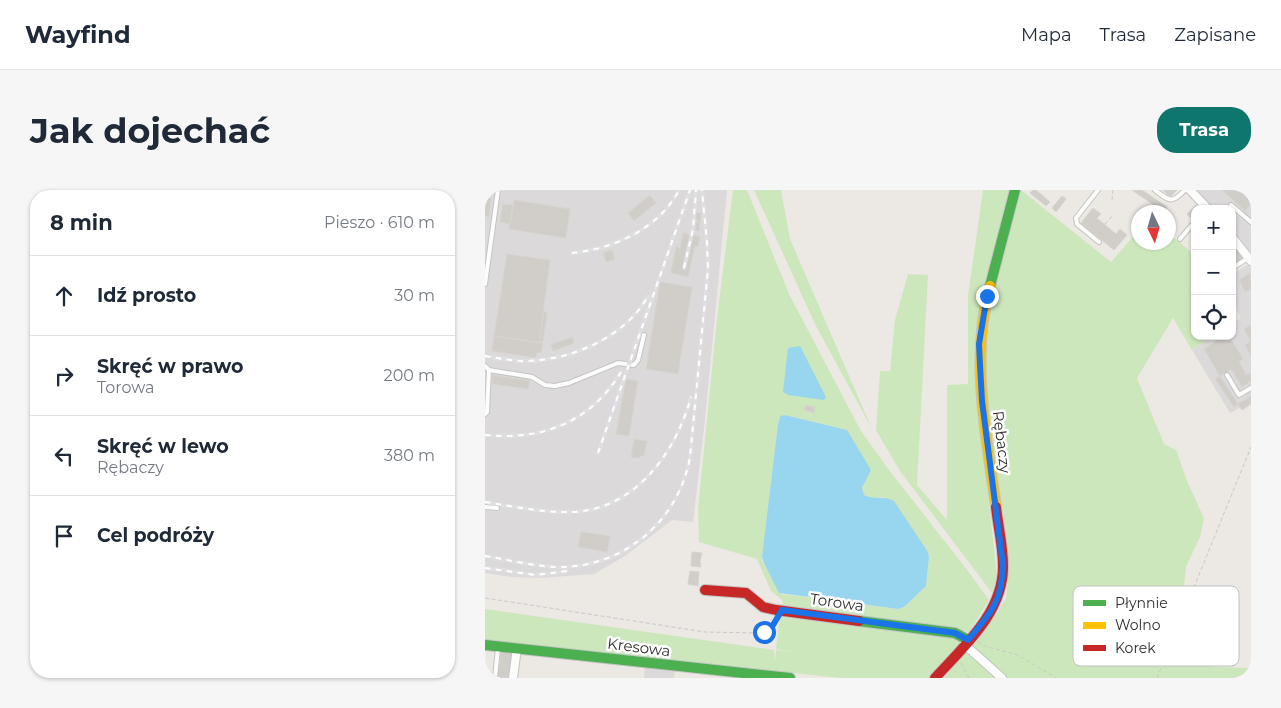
<!DOCTYPE html>
<html lang="pl">
<head>
<meta charset="utf-8">
<style>
	:root { --surface:#fff; --page:#f6f6f7; --text:#1f2937; --muted:#747a83; --line:#e0e1e3; --accent:#0f766e }
	body { margin:0; font-family:Montserrat,sans-serif; background:var(--page); color:var(--text) }
	.controls { position:absolute; right:15px; top:15px; display:grid; overflow:hidden; border-radius:10px; box-shadow:0 1px 4px #0004 }
	.controls button { width:45px; height:45px; display:grid; place-items:center; padding:0; border:0; border-bottom:1px solid var(--line); background:var(--surface); color:var(--text); font:25px sans-serif }
	.compass { position:absolute; left:646px; top:15px; width:45px; height:45px; border-radius:50%; background:var(--surface); box-shadow:0 1px 4px #0004; rotate:175deg }
	.stop { position:absolute; width:15px; height:15px; margin:-11px; border:4px solid #1a73e8; border-radius:50%; background:#fff }
	.stop.end { background:#1a73e8; border-color:#fff; box-shadow:0 1px 5px #0008 }
	.list { margin:0; padding:0; list-style:none }
	h2 { display:flex; justify-content:space-between; align-items:center; height:65px; margin:0; padding:0 20px; font-size:21px }
	h2 small { font-size:16px; font-weight:400; color:var(--muted) }
	.list li { display:grid; grid-template-columns:32px 1fr auto; gap:15px; align-items:center; box-sizing:border-box; height:80px; padding:0 20px; border-top:1px solid var(--line) }
	.list b { display:block; font-size:19px; white-space:nowrap }
	.list p { margin:0; font-size:16px; white-space:nowrap; color:var(--muted) }
	.list em { font-size:16px; font-style:normal; color:var(--muted) }
	.icon { flex:none; width:28px; height:28px; fill:none; stroke:currentColor; stroke-width:2; stroke-linecap:round; stroke-linejoin:round }
	.map { position:relative; flex:none; width:766px; height:488px; overflow:hidden; border-radius:20px }
	header { display:flex; align-items:center; gap:30px; box-sizing:border-box; height:70px; padding:0 25px; background:var(--surface); border-bottom:1px solid var(--line) }
	header strong { font-size:24px }
	nav { display:flex; gap:28px; margin-inline-start:auto; font-size:18px }
	.intro { display:flex; align-items:center; justify-content:space-between; box-sizing:border-box; height:120px; padding:0 30px }
	h1 { margin:0; font-size:35px }
	.button { padding:12px 22px; border-radius:20px; background:var(--accent); color:#fff; font-size:18px; font-weight:700 }
	main { display:flex; gap:30px; padding:0 30px }
	aside { flex:1; background:var(--surface); border-radius:20px; box-shadow:0 1px 4px #0004 }
	.map>svg:first-child { display:block }
	.industrial { fill:#dcd9db }
	.green { fill:#cde7bc; fill-rule:evenodd }
	.water { fill:#97d6ee }
	.building { fill:#d1ceca; stroke:#d7d4d0 }
	.lines { fill:none; stroke-linecap:round; stroke-linejoin:round }
	.lane-casing { stroke:#c5c4c4; stroke-width:6 }
	.street-casing { stroke:#c5c4c4; stroke-width:10 }
	.fast-casing { stroke:#c5c4c4; stroke-width:12 }
	.slow-casing { stroke:#c5c4c4; stroke-width:12 }
	.jam-casing { stroke:#c5c4c4; stroke-width:12 }
	.path { stroke:#c8c8c8; stroke-width:1; stroke-dasharray:4 2.5; stroke-linecap:butt }
	.lane { stroke:#fcfcfb; stroke-width:4 }
	.street { stroke:#fcfcfb; stroke-width:8 }
	.fast { stroke:#4caf50; stroke-width:10 }
	.slow { stroke:#ffc107; stroke-width:10 }
	.jam { stroke:#c62828; stroke-width:10 }
	.rail-casing { stroke:#dfdfe1; stroke-width:4 }
	.rail { stroke:#fff; stroke-width:2; stroke-dasharray:5.5; stroke-linecap:butt }
	.route { stroke:#1a73e8; stroke-width:6 }
	.labels { text-anchor:middle; dominant-baseline:central; stroke-width:5; stroke-linejoin:round; paint-order:stroke }
	.street-label { font-size:15px; fill:#2d2d2d; stroke:#fff }
	.key { fill:#fff; stroke:#c0c0c0; stroke-width:1 }
	.key-label { font-size:14px; fill:#2d2d2d }
</style>
</head>
<body>
<header>
<strong>Wayfind</strong>
<nav><a>Mapa</a><a>Trasa</a><a>Zapisane</a></nav>
</header>
<div class="intro"><h1>Jak dojechać</h1><a class="button">Trasa</a></div>
<main>
<aside>
<h2>8 min<small>Pieszo · 610 m</small></h2>
<ul class="list">
<li><svg class="icon" aria-label="ahead" viewBox="0 0 24 24"><path d="M12 20V5M6 11l6-6 6 6"/></svg><div><b>Idź prosto</b></div><em>30 m</em></li>
<li><svg class="icon" aria-label="right" viewBox="0 0 24 24"><path d="M7 20v-9h11M14 6l5 5-5 5"/></svg><div><b>Skręć w prawo</b><p>Torowa</p></div><em>200 m</em></li>
<li><svg class="icon" aria-label="left" viewBox="0 0 24 24"><path d="M17 20v-9H6M10 6l-5 5 5 5"/></svg><div><b>Skręć w lewo</b><p>Rębaczy</p></div><em>380 m</em></li>
<li><svg class="icon" aria-label="arrive" viewBox="0 0 24 24"><path d="M6 21V4h12l-3 4 3 4H6"/></svg><div><b>Cel podróży</b></div></li>
</ul>
</aside>
<div class="map">
<svg width="766" height="488" viewBox="0 0 766 488">
	<rect width="100%" height="100%" fill="#ece8e4"/>
	<path class="industrial" d="M0,0H242L220,230L208,332L187,330L140,366L109,384L55,388L27,387L0,383Z
		M703,0H766V73L747,51V19H719Z
		M764,74L766,78V212L745,223L707,160L728,146H747V134L756,128L747,113V84Z
		M160,477L190,480L189,488H159Z"/>
	<path class="green" d="M248,0H262L304,104L376,241L404,280L483,381L504,410L484,442L297,417L298,411L286,401L272,369L214,352L213,319L232,129ZM300,225L362,240L379,295L377,298L379,305L384,308L399,307L443,362L444,367L441,396L419,417L413,419L296,404L277,370L293,234L294,227Z
		M269,0H296L305,49L387,239L331,136Z
		M498,0H525L495,115L491,191L512,387L507,403L415,281L391,240L395,181H405L410,130L423,84L443,85L432,295L462,330V195L483,194V106Z
		M536,0L626,72L653,41L654,52H684V27C691,35 691,37 688,47L710,65V146H728L707,160L688,128L652,188L679,254L691,260L702,291L719,328L715,347L701,377L695,436L728,477L766,478V488H459L512,423L521,408L524,376L499,181L506,113Z
		M0,419L289,460L290,471L291,460L308,462L291,459L295,427L470,446L476,452L445,488H356L0,451Z"/>
	<path class="water" d="M315,156L341,207L339,210L303,205L298,202L303,158Z
		M300,225L362,240L386,280L377,298L379,305C388,310 399,305 409,311L443,362L444,367L441,396L419,417L413,419L294,403L279,373L277,367L293,234L295,226Z"/>
	<path class="building" d="M548,0H551L565,12L561,16L545,3Z
		M647,0H657L682,17L679,22Z
		M678,0H692L685,7Z
		M737,0H755L766,10V14L760,21Z
		M165,5L171,13L149,31L143,23Z
		M577,6L581,9L571,22L567,18Z
		M0,8L6,9L4,27L0,26Z
		M29,10L85,19L81,48L24,39Z
		M18,14L28,15L25,34L15,32Z
		M711,15L715,19H710V37L705,33L708,30L702,24Z
		M608,18L616,24L612,28L631,44L635,39L642,45L629,60L596,33Z
		M211,23H216L214,41L210,40L211,32H213V30H211Z
		M198,43L215,47L213,57L210,56L203,87L186,83L191,57L195,58Z
		M747,51L761,66L753,73L747,69Z
		M127,60L130,69L121,72L118,63Z
		M22,64L65,70L54,153L9,146Z
		M765,83L766,99L760,102L754,90Z
		M175,92L207,97L193,184L161,179Z
		M59,122H62L58,152H54Z
		M766,135V151L759,139Z
		M9,146L58,153L56,163L52,162L51,168L7,161Z
		M739,146H744L758,169L754,171L761,185L766,183V191L757,197L746,179L735,186L719,159Z
		M87,147L89,153L68,161L66,155Z
		M766,151V166L760,155Z
		M8,185L45,191L43,199L7,194Z
		M735,186L753,214L749,217L730,189Z
		M141,189L153,191L144,246L131,244Z
		M766,206V214L757,220L753,214Z
		M321,215L330,217L329,223L319,220Z
		M149,249L162,251L159,266H155V268L146,267Z
		M96,342L125,346L122,362L93,357Z
		M207,362L217,363L215,371L216,377L206,376Z
		M205,381L214,382L213,396L203,394Z
		M16,462L27,463L24,488H12L14,479H13V474H15V464L16,465Z"/>
	<g class="lines">
		<defs>
			<path id="lane" d="M613,0L591,28L592,34L614,52
				M670,0C684,11 687,14 700,0
				M746,15L766,32
				M695,49L706,36L710,39
				M747,75L749,77L763,68
				M0,94L13,0
				M0,176L4,180L2,222L0,224
				M4,180L47,187L60,195L70,196L84,193L133,173L149,175L153,170L159,145
				M742,185L754,205L766,198
				M0,317L12,318
				M10,488L13,458"/>
			<path id="street" d="M705,0L723,19
				M747,47L766,71
				M479,454L517,488
				M28,488L32,458"/>
			<path id="fast" d="M505,96L530,0
				M374,431L470,443L483,450
				M0,455L305,488"/>
			<path id="slow" d="M505,96C485,168 501,244 511,317"/>
			<path id="jam" d="M220,400L261,403L278,417L291,420L374,431
				M450,488C479,456 519,422 518,375C518,356 513,336 511,317"/>
		</defs>
		<use href="#lane" class="lane-casing"/>
		<use href="#street" class="street-casing"/>
		<use href="#fast" class="fast-casing"/>
		<use href="#slow" class="slow-casing"/>
		<use href="#jam" class="jam-casing"/>
		<path class="path" d="M627,10L628,0
			M620,34L629,24
			M0,408L220,442L273,443L283,440L293,428
			M493,452L503,457L533,465L571,488
			M476,473L484,488
			M672,488L766,257"/>
		<use href="#lane" class="lane"/>
		<use href="#street" class="street"/>
		<use href="#fast" class="fast"/>
		<use href="#slow" class="slow"/>
		<use href="#jam" class="jam"/>
		<defs>
			<path id="rail" d="M87,63C128,59 174,39 194,0
				M199,78L208,39L211,0
				M0,166C13,168 26,171 38,171C85,171 140,148 163,106
				M0,245C57,251 106,232 136,182
				M113,263L205,0
				M0,312C26,316 54,322 80,322C147,324 190,265 206,207
				M0,366C26,370 54,378 80,377C143,374 194,329 205,267L223,79L222,53L217,0
				M0,378L51,385L82,381"/>
		</defs>
		<use href="#rail" class="rail-casing"/>
		<use href="#rail" class="rail"/>
	</g>
	<g class="lines">
		<path class="route" d="M279,442L288,435L297,420L470,443L483,450C506,423 517,411 518,375L497,211L495,175L494,154L502,106"/>
	</g>
	<g class="labels">
		<g class="street-label">
			<text transform="translate(517 252) rotate(83)">Rębaczy</text>
			<text transform="translate(352 412) rotate(8)">Torowa</text>
			<text transform="translate(154 457) rotate(7)">Kresowa</text>
		</g>
	</g>
	<rect x="588" y="396" width="166" height="80" rx="8" class="key"/>
	<rect x="598" y="410" width="23" height="6" fill="#4caf50"/>
	<rect x="598" y="432" width="23" height="7" fill="#ffc107"/>
	<rect x="598" y="455" width="23" height="6" fill="#c62828"/>
	<g class="key-label">
		<text x="630" y="418">Płynnie</text>
		<text x="630" y="440">Wolno</text>
		<text x="630" y="463">Korek</text>
	</g>
</svg>
<div class="controls">
<button>+</button>
<button>−</button>
<button><svg class="icon" aria-label="locate" viewBox="0 0 24 24"><circle cx="12" cy="12" r="6"/><path d="M12 2v4M12 18v4M2 12h4M18 12h4"/></svg></button>
</div>
<svg class="compass" viewBox="-18 -18 36 36"><path d="M0-13l5 13h-10z" fill="#e53935"/><path d="M0 13l5-13h-10z" fill="#747a83"/></svg>
<div class="stop" style="left:279px;top:442px"></div>
<div class="stop end" style="left:502px;top:106px"></div>
</div>
</main>
</body>
</html>
